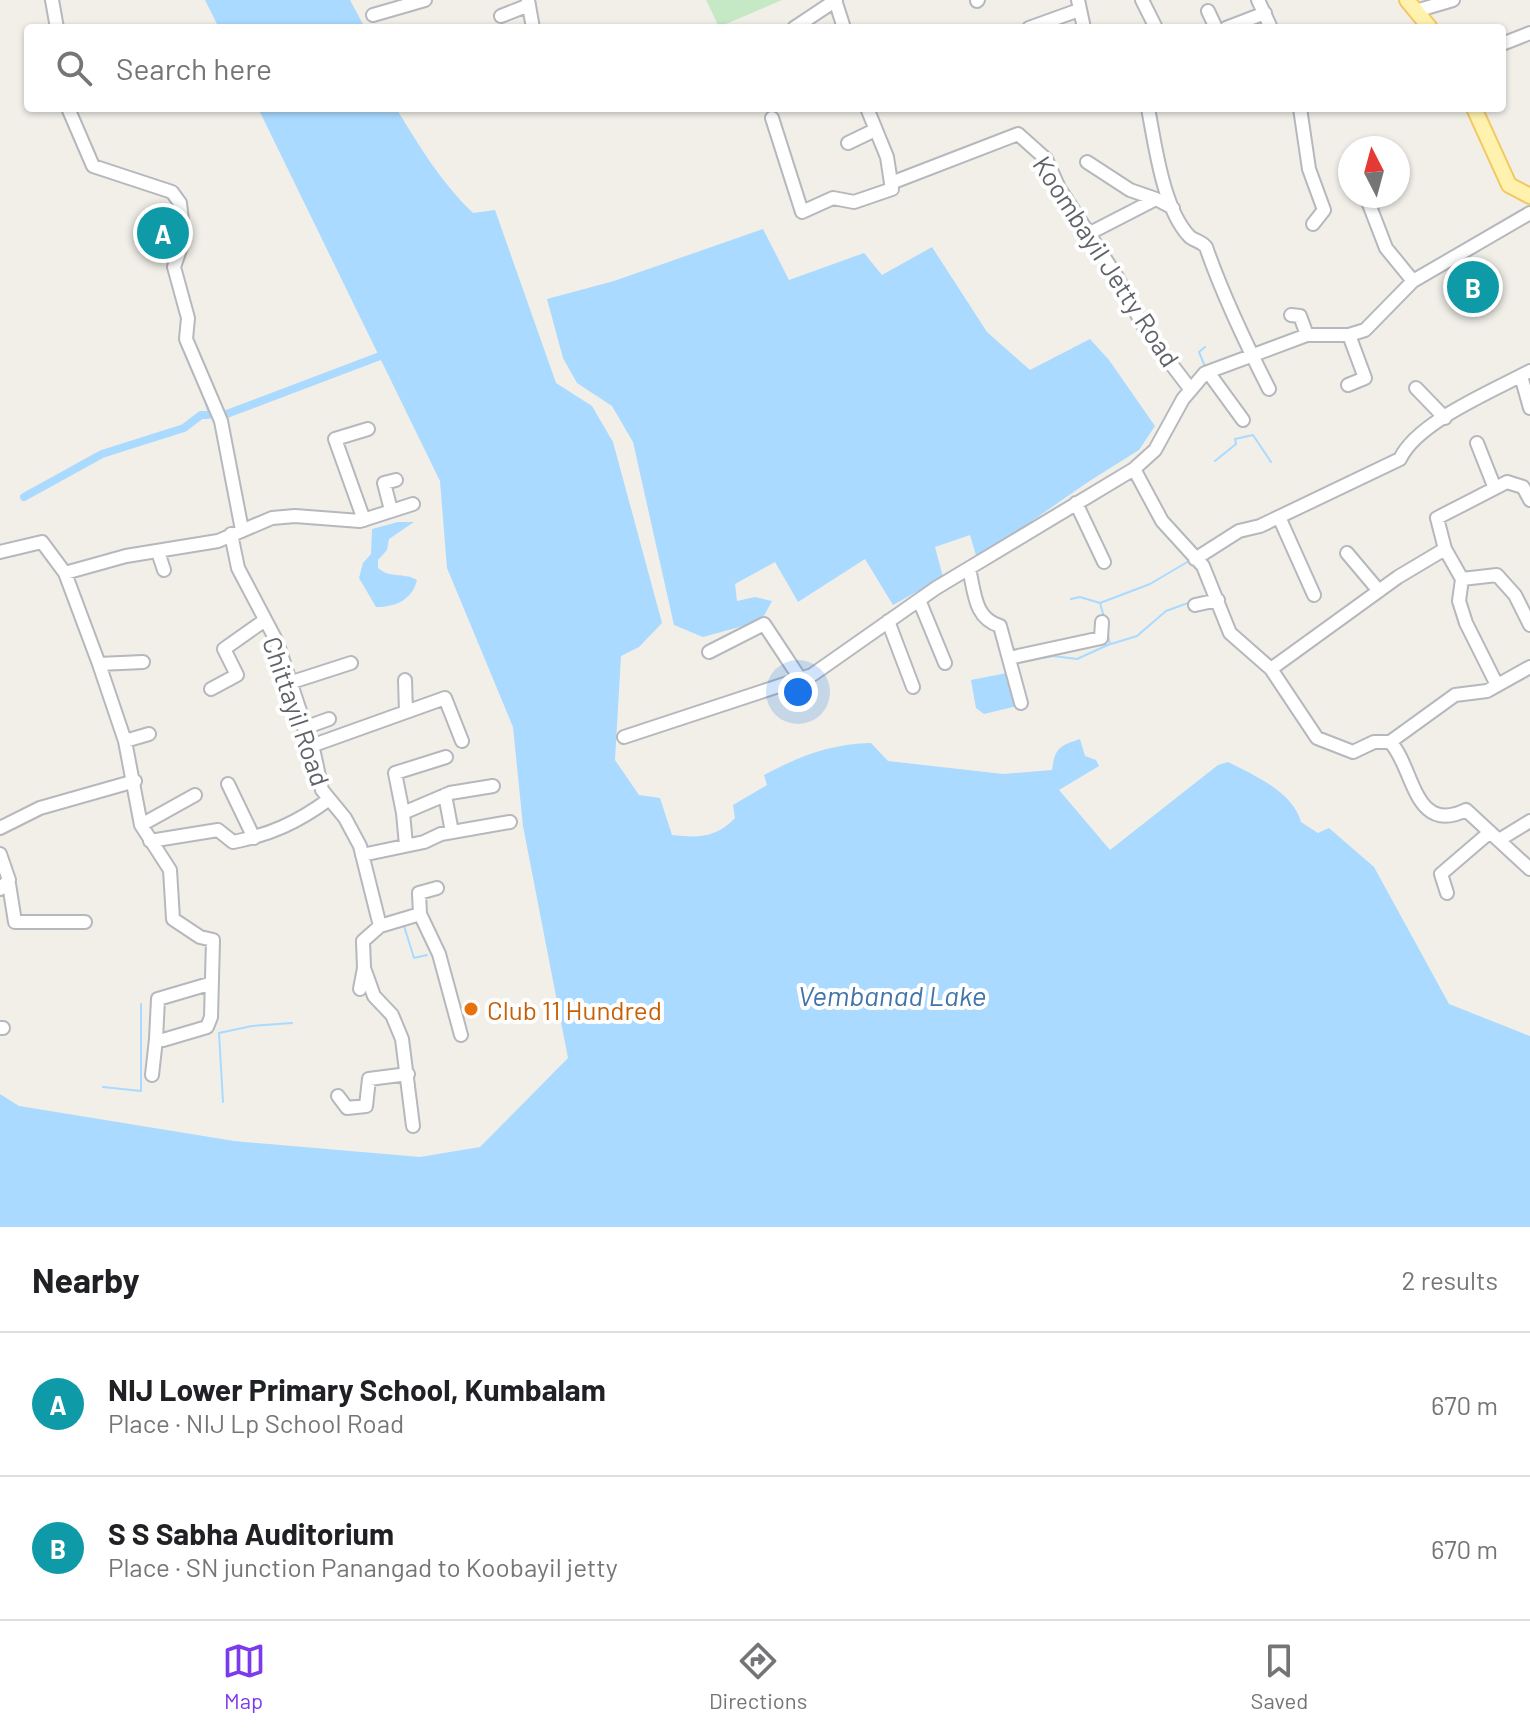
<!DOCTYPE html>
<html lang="en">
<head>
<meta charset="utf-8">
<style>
	:root { --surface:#fff; --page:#f6f6f6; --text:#202124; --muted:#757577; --line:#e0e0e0; --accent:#7c3aed }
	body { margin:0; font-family:Barlow,sans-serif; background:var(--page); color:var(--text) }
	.compass { position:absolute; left:1338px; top:136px; width:72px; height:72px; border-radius:50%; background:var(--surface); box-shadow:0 2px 6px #0004; rotate:354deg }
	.you { position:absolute; left:798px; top:692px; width:28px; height:28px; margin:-20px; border:6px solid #fff; border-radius:50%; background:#1a73e8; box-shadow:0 0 0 12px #1a73e833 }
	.badge { display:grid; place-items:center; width:52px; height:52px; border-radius:50%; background:var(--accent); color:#fff; font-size:26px; font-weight:700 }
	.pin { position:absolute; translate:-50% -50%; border:4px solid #fff; box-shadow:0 2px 8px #0006 }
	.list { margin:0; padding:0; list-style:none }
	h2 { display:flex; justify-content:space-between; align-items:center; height:104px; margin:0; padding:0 32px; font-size:34px }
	h2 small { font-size:26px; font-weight:400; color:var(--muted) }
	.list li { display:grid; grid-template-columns:52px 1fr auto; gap:24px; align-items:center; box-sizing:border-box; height:144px; padding:0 32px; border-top:2px solid var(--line) }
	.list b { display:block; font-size:30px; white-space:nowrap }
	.list p { margin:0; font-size:26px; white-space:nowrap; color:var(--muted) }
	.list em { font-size:26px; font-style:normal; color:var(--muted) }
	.icon { flex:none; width:44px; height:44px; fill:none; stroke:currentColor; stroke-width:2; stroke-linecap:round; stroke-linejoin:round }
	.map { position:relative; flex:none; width:1530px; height:1227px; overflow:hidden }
	.search { position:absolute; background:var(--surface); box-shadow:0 2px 6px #0004; left:24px; right:24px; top:24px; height:88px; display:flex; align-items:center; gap:20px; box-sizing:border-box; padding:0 28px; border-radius:8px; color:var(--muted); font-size:30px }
	.sheet { height:392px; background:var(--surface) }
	nav { display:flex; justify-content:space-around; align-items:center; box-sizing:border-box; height:112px; border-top:2px solid var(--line); background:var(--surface); font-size:22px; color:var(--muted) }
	nav a { display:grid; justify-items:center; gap:4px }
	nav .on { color:var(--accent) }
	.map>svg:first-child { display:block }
	.green { fill:#c5e8c5 }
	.water { fill:#aadaff }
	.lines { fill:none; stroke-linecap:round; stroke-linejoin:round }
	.stream { stroke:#aadaff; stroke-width:2 }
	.canal { stroke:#aadaff; stroke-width:8 }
	.minor-casing { stroke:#b5b8bc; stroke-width:16 }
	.major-casing { stroke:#f2c960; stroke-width:18 }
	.minor { stroke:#fff; stroke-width:12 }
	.major { stroke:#fff2af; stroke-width:14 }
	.food-dot { fill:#e8710a; stroke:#fff; stroke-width:3 }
	.labels { text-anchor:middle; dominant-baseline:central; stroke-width:8; stroke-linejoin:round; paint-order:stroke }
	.street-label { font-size:26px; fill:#5f6368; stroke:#fff }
	.food-label { font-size:26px; fill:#c56008; stroke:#fff; text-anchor:start }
	.water-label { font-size:28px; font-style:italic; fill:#4174aa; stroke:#fff }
</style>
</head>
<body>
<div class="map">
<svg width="1530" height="1227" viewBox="0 0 1530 1227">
	<rect width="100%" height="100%" fill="#f1efe8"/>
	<path class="green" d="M706,0H782L719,27Z"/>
	<path class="water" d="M205,0H350L365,28H219Z
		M258,108H396C420,147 440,181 473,213L495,210L556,383L592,406L613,442L662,623L639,647L621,656L615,760L639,795L660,798L672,835C698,838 716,838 735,818L733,805L767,785L764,775C800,756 830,744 871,743L888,761L1003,774L1052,770C1055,748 1059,746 1080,739L1085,756L1096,760L1099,766L1059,790L1110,850L1218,765L1228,762C1254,775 1293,792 1301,822L1318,833L1329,828L1374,867L1449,1004L1530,1036V1227H0V1094L19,1106L234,1141L420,1157L480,1147L568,1058L523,826L513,727L447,568L440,481Z
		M763,229L789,280L864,253L882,275L932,247L987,332L1030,370L1090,339L1109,360L1155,426L1139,450L1088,482L977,559L970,535L935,547L943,577L893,605L865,559L798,602L775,562L735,584L737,601L755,597L772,601L761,621L703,637L674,625L633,442L612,406L577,383L563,358L547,299L614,281Z
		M398,522H414L389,539L387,550L378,560V568C390,579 404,572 417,580C412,600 396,607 376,607L359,578L363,563L371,554L372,529Z
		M1007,673L1017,706L984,714L976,708L971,680Z"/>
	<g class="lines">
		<path class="stream" d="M81,153L87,165
			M1205,347L1199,352L1206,369
			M201,388L208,410
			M1215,461L1236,444L1235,439L1253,435L1271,462
			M1071,599L1080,597L1100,603L1104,617
			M1100,603L1150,584L1189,561
			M1111,644L1137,636L1166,611L1188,603
			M1019,662L1053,656L1077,659L1110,644L1107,631
			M404,926L414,958L427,955
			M409,1047L417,1111
			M103,1087L141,1091V1004
			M223,1102L219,1033L252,1026L292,1023"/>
		<path class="canal" d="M224,415L388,353
			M24,497L102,454L184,428L201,415H208"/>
		<defs>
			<path id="minor" d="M52,0L57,28
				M528,0L533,28
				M835,0L844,28
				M1078,0L1084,28
				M1142,0L1156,28
				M1258,0L1271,28
				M977,1L978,0
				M1419,10L1453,0
				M1208,11L1216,28
				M373,15L425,0
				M501,16L529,5
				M794,28L836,0
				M1029,28L1079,10
				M1226,28L1265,13
				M1502,44L1530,33
				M68,108L93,166L172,192L180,203L184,238L174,267L188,318L186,339L221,421L242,530
				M867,108L887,157L891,183
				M1148,108C1155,144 1163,210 1190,237C1195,241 1201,241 1206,247C1223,296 1245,342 1269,389
				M1300,108L1309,169L1324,210L1313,224
				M772,118L802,212L833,198L854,202L892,189L891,183L1018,134L1046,159L1059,188L1117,277L1146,331L1191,390
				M848,143L875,130
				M1087,162L1130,190L1156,199
				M1369,204L1386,248L1413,281
				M1088,234L1156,199L1173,208
				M1291,315L1300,316L1307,335
				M1208,372L1243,420
				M1521,376L1530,408
				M1348,385L1365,378L1349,335
				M1416,388L1445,418
				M1477,443L1494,486
				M1134,469L1162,521L1203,566L1230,633L1271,669L1317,738L1353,752L1374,742H1390C1414,766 1413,836 1466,810L1530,869
				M1076,503L1104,562
				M391,510L384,483L396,480
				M1279,517L1314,595
				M364,520L335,439L368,429
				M231,534L238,568L277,642L314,753L322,790L345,818L360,846L380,926L363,941L364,968L374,996L392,1015L402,1039L413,1126
				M1445,549L1462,579L1459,601L1466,623L1497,685
				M0,552L42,542L65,573L99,664L125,741L141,825L170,870L173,919L200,937L213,940L211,1017L207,1027L163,1040L156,1039L152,1075
				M158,552L164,570
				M1347,553L1379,591
				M1195,559L1239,531L1260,526L1400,459C1417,422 1493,391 1530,371
				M969,569C975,593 974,618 1000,626L1021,703
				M65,573L126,556L218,541L272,518L295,516L360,521L413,504
				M1462,579L1497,575L1515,595L1530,625
				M919,600L945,663
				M1195,605L1218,600
				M888,621L913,687
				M709,652L764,624L801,680
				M1009,658L1101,638L1102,622
				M99,664L143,662
				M1271,669L1398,577L1445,549L1437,518L1507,482L1523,487L1530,500
				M405,680L406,712
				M289,683L351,663
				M211,689L237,675L224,649L265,620
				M304,728L329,719
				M624,737L812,675L936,588L1134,469L1155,450L1183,399L1205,373L1307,335H1349L1365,330L1413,281L1530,213
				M125,741L149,734
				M1390,742L1455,695L1487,691L1530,667
				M311,746L445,698L462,741
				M228,784L254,838
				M445,795L452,832
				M403,813L395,773L446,757
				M141,825L195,795
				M0,828L40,808L135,781
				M1499,840L1530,821
				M150,841L218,830L233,842C270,835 298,822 328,800
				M406,845L403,813L450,793L493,786
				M0,854L9,880L0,889
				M362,855L424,842L441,834L510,822
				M9,884L15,922H85
				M1447,893L1441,874L1490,832
				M420,914L419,893L437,888
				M380,926L420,914L439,954L461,1035
				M360,989L364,968
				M0,1028H3
				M156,1039L158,999L209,984
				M338,1096L347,1108L366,1106L369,1079L408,1074"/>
			<path id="major" d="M1407,0L1430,28
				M1474,108L1509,185L1530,196"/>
		</defs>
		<use href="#minor" class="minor-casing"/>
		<use href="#major" class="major-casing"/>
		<use href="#minor" class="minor"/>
		<use href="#major" class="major"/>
	</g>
	<circle class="food-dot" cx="471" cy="1009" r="8"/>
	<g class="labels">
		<g class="street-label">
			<text transform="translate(1107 261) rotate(57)">Koombayil Jetty Road</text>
			<text transform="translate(297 711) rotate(71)">Chittayil Road</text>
		</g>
		<g class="food-label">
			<text x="487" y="1009">Club 11 Hundred</text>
		</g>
		<g class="water-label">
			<text x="892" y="995">Vembanad Lake</text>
		</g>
	</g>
</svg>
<svg class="compass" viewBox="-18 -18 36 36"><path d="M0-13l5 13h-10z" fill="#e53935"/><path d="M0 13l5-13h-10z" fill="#757577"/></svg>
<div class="you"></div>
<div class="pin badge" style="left:163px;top:233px;background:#0f9aa8">A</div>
<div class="pin badge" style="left:1473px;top:287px;background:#0f9aa8">B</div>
<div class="search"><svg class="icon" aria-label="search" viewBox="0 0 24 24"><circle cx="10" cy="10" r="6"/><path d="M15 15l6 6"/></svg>Search here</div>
</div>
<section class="sheet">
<h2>Nearby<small>2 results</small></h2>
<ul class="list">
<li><span class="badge" style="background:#0f9aa8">A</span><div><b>NIJ Lower Primary School, Kumbalam</b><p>Place · NIJ Lp School Road</p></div><em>670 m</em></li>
<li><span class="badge" style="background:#0f9aa8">B</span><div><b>S S Sabha Auditorium</b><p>Place · SN junction Panangad to Koobayil jetty</p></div><em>670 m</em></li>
</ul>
</section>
<nav>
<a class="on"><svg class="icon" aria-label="map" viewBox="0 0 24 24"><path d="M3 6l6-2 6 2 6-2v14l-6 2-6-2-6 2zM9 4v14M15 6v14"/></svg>Map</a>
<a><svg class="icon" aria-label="directions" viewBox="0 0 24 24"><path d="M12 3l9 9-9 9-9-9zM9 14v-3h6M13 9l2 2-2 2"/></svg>Directions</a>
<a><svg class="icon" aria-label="saved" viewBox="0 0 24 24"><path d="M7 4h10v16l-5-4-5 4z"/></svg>Saved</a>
</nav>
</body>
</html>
